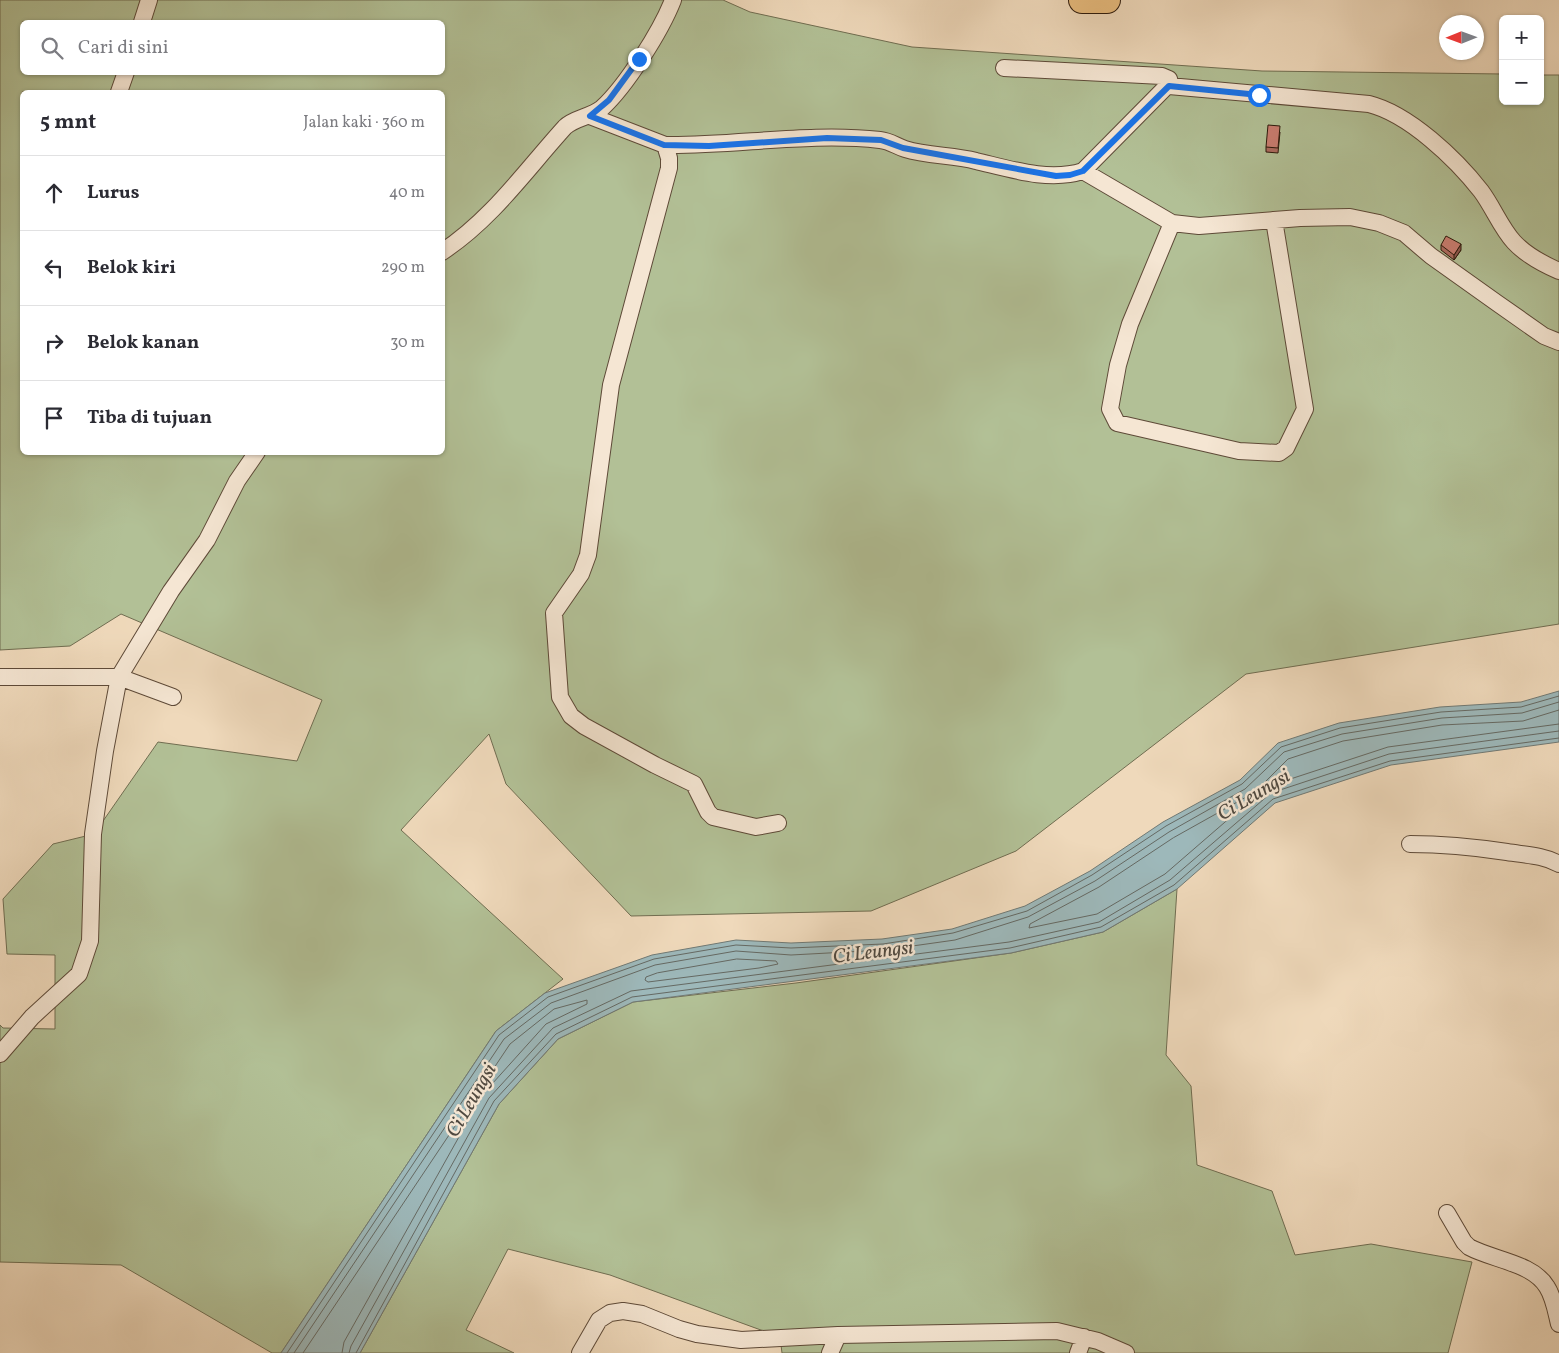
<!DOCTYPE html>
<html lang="id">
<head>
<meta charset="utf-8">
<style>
	:root { --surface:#fff; --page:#f2f2f3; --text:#2b2b33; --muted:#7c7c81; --line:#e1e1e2 }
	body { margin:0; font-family:Vollkorn,serif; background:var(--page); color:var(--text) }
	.controls { position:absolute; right:15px; top:15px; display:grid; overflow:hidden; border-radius:8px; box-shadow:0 1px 4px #0004 }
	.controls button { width:45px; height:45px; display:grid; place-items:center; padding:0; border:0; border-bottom:1px solid var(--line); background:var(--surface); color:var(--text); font:25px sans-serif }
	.compass { position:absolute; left:1439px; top:15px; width:45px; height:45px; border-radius:50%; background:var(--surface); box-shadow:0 1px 4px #0004; rotate:269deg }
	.stop { position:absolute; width:15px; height:15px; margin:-11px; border:4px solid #1a73e8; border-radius:50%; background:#fff }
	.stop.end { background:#1a73e8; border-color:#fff; box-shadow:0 1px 5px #0008 }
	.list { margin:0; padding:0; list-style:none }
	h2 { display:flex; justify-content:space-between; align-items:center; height:65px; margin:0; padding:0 20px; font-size:21px }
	h2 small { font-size:16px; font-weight:400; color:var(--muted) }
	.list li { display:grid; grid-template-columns:32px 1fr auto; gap:15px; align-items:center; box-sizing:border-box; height:75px; padding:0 20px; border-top:1px solid var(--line) }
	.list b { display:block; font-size:19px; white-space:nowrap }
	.list em { font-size:16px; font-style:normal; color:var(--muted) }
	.icon { flex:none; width:28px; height:28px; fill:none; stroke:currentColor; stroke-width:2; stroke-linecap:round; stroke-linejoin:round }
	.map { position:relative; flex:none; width:1559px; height:1353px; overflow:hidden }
	.search { position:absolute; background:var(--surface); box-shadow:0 1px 4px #0004; left:20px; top:20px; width:425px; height:55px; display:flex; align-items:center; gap:12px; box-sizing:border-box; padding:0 18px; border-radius:8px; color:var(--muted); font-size:19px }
	.panel { position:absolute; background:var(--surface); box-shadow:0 1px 4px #0004; left:20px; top:90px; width:425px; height:365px; border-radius:8px }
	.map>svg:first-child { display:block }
	.green { fill:#b2c096; stroke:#706d51; fill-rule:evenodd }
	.water { fill:#9db8ba; stroke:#707974 }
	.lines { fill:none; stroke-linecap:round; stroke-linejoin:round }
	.shore { stroke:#656963; stroke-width:1 }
	.street-casing { stroke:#5e4a38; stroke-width:18 }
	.primary-casing { stroke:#2d1a0c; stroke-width:28 }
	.street { stroke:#f5e6d3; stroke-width:16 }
	.primary { stroke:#e8bc7e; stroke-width:26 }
	.wall { fill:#ad6c60; stroke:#2d1a0c }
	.shaded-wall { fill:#8d584e; stroke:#2d1a0c }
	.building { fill:#c97d70; stroke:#2d1a0c }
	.route { stroke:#1a73e8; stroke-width:6 }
	.labels { text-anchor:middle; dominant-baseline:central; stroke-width:5; stroke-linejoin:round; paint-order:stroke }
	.water-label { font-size:20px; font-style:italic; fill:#4f4940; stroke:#f5e6d3 }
</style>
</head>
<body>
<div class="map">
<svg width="1559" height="1353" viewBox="0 0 1559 1353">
	<rect width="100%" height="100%" fill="#efd9bb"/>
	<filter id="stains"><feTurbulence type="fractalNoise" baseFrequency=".004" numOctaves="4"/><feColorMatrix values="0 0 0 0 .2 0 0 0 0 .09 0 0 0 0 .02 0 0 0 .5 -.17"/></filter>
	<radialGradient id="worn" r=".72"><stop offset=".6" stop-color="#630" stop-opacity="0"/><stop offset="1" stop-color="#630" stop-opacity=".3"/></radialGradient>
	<path class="green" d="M0,0H723L750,12L912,47L1262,71L1503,74V101H1540V75H1559V624L1246,674L1016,851L871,911L631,916L506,784L489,734L401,830L563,979L496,1031L281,1353H272L121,1265L0,1262V1025L3,1028L55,1029V955L7,954L3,899L53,844L94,834L158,742L297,761L322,700L121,614L70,646L0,650ZM22,22H442V72H22ZM22,92H442V452H22Z
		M1177,889L1166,1055L1191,1086L1197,1165L1272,1191L1295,1255L1371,1244L1472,1262L1448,1353H782L780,1337L610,1275L508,1249L466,1330L514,1353H360L499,1104L558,1039L633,1002L796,983L1011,953L1103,932Z"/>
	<path class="water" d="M1559,691V742L1391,765L1275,803L1177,889L1103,932L1011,953L633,1002L558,1039L499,1104L360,1353H281L496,1031L545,993L652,955L736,940L791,943L882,939L952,929L1025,906L1090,871L1163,822L1240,780L1278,743L1339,723L1440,707L1521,702Z"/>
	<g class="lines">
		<path class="shore" d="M1559,710L1523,721L1442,725L1343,741L1288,759L1262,785L1266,787L1388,747L1559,724
			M1245,798L1248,799L1247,803L1165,874L1097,914L1029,928L1030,924L1099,887L1173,838Z
			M737,959L776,961L778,964L759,968L648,982L645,980L646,977L657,973Z
			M287,1353L499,1035L548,997L654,959L736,945L791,948L883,944L953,933L1027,911L1092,875L1166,826L1242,784L1281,747L1340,728L1441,712L1521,707L1559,696
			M294,1353L504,1039L551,1003L655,965L736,951L791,955L884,950L955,940L1028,917L1095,881L1169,832L1245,789L1284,752L1342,734L1442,718L1522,713L1559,702
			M303,1353L510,1044L554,1009L587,1000V1004L546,1024L483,1094L344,1342L342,1353
			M349,1353L351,1346L489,1098L553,1028L631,991L1009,942L1099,922L1170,880L1271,793L1389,754L1559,731
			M356,1353L494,1101L556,1034L632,997L1010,948L1101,927L1174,885L1273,799L1390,761L1559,738"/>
		<defs>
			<path id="street" d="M142,22L149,0
				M1169,86L1369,104C1409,114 1456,159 1481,191C1493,207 1501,228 1514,242C1526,255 1543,264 1559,271
				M119,92L126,72
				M590,116L665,145L669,158V168L611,385L588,555L581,574L554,613L560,697L571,716L584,726L655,765L694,784L708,812L713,817L756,827L778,823
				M665,145C736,146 809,132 880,140C890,141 896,146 905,149C927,156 953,155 976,161C1010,169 1049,182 1083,171L1170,83L1169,79L1162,76L1004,68
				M1083,171L1172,223L1199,226L1300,218L1350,217L1379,223L1404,233L1431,256L1497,303L1544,336L1559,342
				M1172,223L1130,324L1118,365L1110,409L1117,423L1239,451L1279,453L1286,448L1305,409L1274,220
				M442,252C492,219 526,170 565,127C574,118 591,117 602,108C626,86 661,31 673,0
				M0,677H119L173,697
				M1410,844C1443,844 1474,847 1507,852C1525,855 1543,855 1559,864
				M0,1054L32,1017L79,974L90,941L93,834L105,751L119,677L171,591L207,540L237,481L257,452
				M1447,1213L1464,1242L1469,1247C1493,1260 1533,1263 1547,1287C1554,1298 1556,1312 1559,1324
				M580,1353L599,1320L610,1313L623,1311L642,1314L679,1329L697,1334L741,1340L838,1335L1057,1331L1098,1341L1126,1353
				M830,1353L838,1335
				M1078,1353L1084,1337"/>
			<path id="primary" d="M1082,0H1107"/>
		</defs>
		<use href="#street" class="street-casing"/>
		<use href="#primary" class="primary-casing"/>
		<use href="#street" class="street"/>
		<use href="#primary" class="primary"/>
	</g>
	<path class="wall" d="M1280,132L1278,153L1266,152V147Z
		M1441,245L1461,250L1454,260L1441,250Z"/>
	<path class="shaded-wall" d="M1461,244V250L1454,260V255Z"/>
	<path class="building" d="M1268,125L1280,126L1278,148L1266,147Z
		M1446,236L1461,244L1454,255L1441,245Z"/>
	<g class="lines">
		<path class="route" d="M639,59L609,100L590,116L664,145L709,146L827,138L881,140L903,148L1056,176L1070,175L1083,171L1169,86L1259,95"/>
	</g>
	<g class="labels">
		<g class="water-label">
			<text transform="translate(1254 796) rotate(-31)">Ci Leungsi</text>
			<text transform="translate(873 953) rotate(-7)">Ci Leungsi</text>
			<text transform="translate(472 1101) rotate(-60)">Ci Leungsi</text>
		</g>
	</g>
	<rect width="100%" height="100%" filter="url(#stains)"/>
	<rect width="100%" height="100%" fill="url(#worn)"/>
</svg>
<div class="controls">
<button>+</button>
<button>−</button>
</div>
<svg class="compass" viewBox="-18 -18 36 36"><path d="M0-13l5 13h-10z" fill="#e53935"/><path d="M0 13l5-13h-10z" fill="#7c7c81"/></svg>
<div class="stop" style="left:1259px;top:95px"></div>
<div class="stop end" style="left:639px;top:59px"></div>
<div class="search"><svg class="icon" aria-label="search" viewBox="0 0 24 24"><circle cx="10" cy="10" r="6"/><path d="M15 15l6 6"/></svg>Cari di sini</div>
<section class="panel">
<h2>5 mnt<small>Jalan kaki · 360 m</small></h2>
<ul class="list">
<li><svg class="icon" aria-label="ahead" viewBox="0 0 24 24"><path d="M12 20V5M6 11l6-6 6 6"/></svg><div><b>Lurus</b></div><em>40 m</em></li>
<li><svg class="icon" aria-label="left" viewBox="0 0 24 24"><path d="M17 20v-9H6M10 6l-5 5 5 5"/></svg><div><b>Belok kiri</b></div><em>290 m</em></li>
<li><svg class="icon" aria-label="right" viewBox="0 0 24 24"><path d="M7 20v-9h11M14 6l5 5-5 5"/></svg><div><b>Belok kanan</b></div><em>30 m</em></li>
<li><svg class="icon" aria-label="arrive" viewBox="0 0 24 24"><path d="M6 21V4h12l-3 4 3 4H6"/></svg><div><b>Tiba di tujuan</b></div></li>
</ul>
</section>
</div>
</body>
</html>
